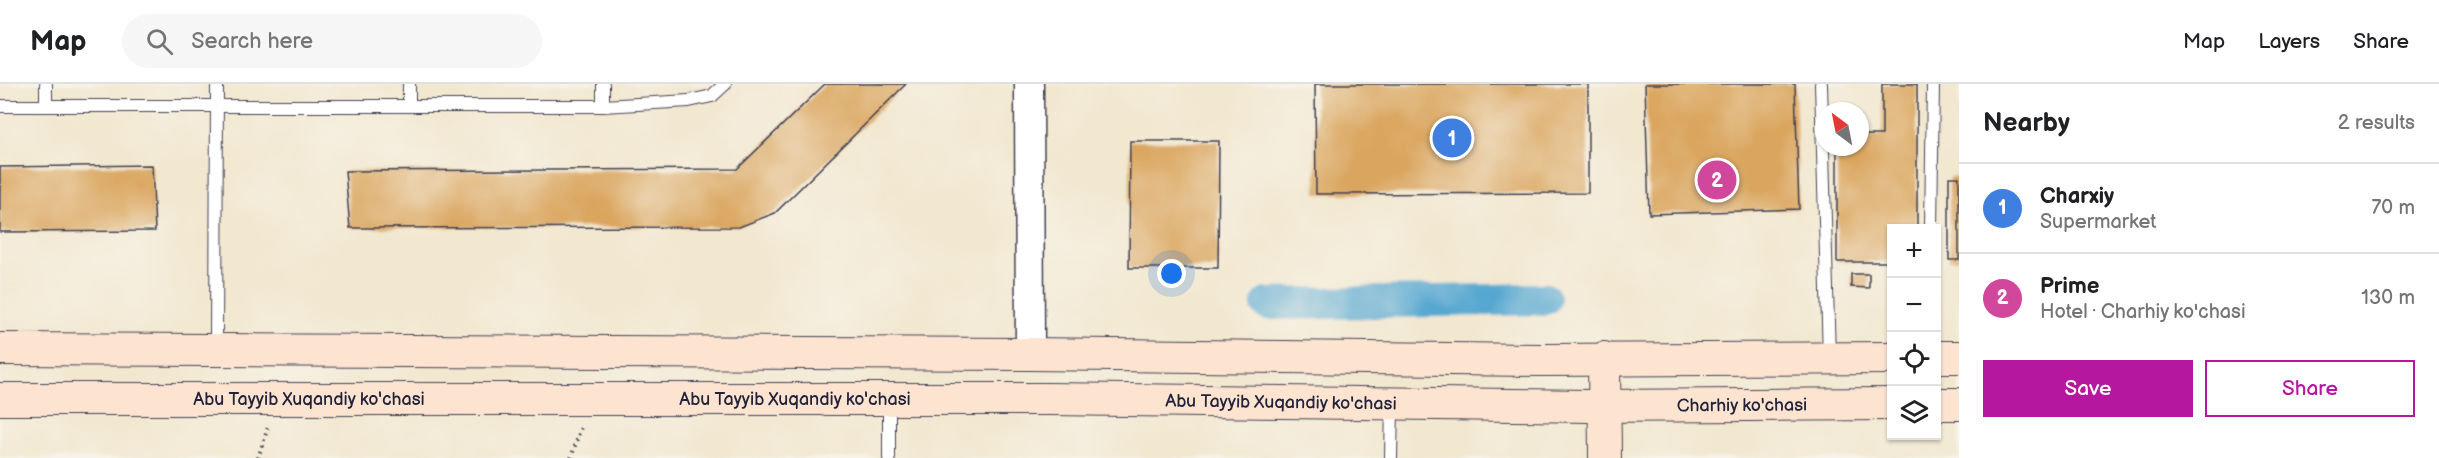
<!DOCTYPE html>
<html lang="en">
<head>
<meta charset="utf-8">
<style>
	:root { --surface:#fff; --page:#f6f6f6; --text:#202124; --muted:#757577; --line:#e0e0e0; --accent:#b5179e }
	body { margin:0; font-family:"Balsamiq Sans",sans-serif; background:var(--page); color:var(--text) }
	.controls { position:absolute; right:18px; bottom:18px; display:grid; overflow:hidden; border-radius:0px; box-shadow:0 2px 4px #0004 }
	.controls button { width:54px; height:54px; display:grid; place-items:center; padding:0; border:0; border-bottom:2px solid var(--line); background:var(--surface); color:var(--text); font:30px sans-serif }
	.compass { position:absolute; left:1815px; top:18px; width:54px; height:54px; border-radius:50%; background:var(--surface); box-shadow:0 2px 4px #0004; rotate:328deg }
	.you { position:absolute; left:1172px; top:190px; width:21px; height:21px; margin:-15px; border:4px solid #fff; border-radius:50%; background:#1a73e8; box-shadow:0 0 0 9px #1a73e833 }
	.badge { display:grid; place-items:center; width:39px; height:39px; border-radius:50%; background:var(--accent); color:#fff; font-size:20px; font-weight:700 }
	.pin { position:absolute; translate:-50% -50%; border:3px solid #fff; box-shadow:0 2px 6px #0006 }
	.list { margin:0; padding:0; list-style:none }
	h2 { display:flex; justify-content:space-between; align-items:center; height:78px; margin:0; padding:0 24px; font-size:26px }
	h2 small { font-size:20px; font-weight:400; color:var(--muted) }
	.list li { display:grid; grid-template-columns:39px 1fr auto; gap:18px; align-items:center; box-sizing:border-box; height:90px; padding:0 24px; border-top:2px solid var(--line) }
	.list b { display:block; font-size:22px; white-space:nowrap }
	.list p { margin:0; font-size:20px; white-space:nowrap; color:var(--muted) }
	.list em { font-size:20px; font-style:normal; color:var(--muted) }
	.actions { display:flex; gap:12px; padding:18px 24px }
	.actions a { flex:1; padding:14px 0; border:2px solid var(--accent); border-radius:0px; text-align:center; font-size:21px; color:var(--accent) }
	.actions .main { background:var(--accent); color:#fff }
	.icon { flex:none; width:33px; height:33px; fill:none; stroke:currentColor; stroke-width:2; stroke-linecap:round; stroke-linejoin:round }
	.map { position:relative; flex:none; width:1959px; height:374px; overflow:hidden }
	header { display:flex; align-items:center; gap:36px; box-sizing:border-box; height:84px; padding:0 30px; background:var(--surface); border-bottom:2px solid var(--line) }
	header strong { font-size:28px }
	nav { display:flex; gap:33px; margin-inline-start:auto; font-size:21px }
	.search { width:420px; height:54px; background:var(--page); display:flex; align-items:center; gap:15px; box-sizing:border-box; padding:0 21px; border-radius:33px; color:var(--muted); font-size:22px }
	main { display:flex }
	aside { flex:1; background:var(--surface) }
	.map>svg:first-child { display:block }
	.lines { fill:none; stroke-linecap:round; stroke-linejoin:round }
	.canal { stroke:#57a7d1; stroke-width:32 }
	.building { fill:#daa65f }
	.service-casing { stroke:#414051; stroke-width:14 }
	.tertiary-casing { stroke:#414051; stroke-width:31 }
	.secondary-casing { stroke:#414051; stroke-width:34 }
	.path { stroke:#414051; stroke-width:4; stroke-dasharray:1.5 4.5; stroke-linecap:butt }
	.service { stroke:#fff; stroke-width:12 }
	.tertiary { stroke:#fff; stroke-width:28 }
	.secondary { stroke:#fde4d0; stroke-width:32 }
	.labels { text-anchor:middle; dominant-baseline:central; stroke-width:6; stroke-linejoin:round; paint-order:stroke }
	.street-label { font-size:18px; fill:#22223b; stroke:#f7f3e8 }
</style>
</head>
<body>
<header>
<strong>Map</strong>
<div class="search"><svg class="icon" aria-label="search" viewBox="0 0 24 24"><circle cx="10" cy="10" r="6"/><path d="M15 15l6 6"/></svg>Search here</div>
<nav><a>Map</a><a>Layers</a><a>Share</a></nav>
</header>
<main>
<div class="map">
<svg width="1959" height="374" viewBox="0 0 1959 374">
	<rect width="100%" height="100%" fill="#f7f3e8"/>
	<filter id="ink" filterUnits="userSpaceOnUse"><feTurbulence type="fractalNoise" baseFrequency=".0167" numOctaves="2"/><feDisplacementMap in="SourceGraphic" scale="12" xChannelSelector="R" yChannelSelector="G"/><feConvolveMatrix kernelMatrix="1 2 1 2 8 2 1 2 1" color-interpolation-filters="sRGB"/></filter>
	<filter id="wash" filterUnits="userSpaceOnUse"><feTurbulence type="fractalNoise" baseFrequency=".008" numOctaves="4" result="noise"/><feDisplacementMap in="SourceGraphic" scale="24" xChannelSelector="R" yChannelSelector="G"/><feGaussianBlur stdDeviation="1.35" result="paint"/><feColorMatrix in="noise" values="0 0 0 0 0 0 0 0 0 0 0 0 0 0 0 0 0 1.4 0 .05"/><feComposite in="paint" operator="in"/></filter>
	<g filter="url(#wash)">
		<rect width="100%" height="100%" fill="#f2e7cf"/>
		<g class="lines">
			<path class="canal" d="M1267,220L1545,215"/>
		</g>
		<g id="blocks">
			<path class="building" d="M825,0H906L775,129L739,143L350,144L345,87L737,85Z
				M1315,0H1588V109L1316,110Z
				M1645,0H1795L1799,125L1649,130Z
				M1882,0H1917V144H1892V178H1837V63H1860V51H1882Z
				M1130,57H1219L1218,184H1129Z
				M152,81L155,147L0,148V83Z
				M1949,93H1959V176H1949Z
				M1851,190H1869V204L1851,203Z"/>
		</g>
	</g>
	<g filter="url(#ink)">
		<use href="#blocks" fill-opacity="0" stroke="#414051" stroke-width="1.5"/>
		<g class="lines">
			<defs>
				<path id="service" d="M46,0V22
					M1821,0L1829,273
					M0,22H603L689,17L712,12L725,0
					M409,22V0
					M603,22V0
					M1931,144L1933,0
					M216,266L217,0
					M889,315V374
					M1391,374L1392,321"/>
				<path id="tertiary" d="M1029,0L1030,270"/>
				<g id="secondary">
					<path d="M0,265L1030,270L1543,276L1892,274"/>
					<path d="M1936,273H1959"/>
					<path d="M1604,274L1605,374"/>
					<path id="s1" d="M0,315H1049L1590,322L1892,320"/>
					<path d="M1936,320H1959"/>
				</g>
			</defs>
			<use href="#service" class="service-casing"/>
			<use href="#tertiary" class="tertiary-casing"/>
			<use href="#secondary" class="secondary-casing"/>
			<path class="path" d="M258,374L268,343
				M571,374L581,343"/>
			<use href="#service" class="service"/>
			<use href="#tertiary" class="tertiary"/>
			<use href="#secondary" class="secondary"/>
		</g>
	</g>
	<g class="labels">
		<g class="street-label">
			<text stroke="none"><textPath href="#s1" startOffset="309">Abu Tayyib Xuqandiy ko'chasi</textPath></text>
			<text stroke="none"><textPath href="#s1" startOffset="795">Abu Tayyib Xuqandiy ko'chasi</textPath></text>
			<text stroke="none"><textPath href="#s1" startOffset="1281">Abu Tayyib Xuqandiy ko'chasi</textPath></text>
			<text stroke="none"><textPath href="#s1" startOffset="1742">Charhiy ko'chasi</textPath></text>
		</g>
	</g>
</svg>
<div class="controls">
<button>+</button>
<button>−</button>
<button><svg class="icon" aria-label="locate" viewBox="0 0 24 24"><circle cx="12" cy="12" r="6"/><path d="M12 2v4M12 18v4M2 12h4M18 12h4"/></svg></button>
<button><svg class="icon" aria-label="layers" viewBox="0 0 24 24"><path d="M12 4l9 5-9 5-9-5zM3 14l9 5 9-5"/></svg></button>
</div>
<svg class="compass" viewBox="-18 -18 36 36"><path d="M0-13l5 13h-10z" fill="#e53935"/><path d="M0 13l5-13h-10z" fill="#757577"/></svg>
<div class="you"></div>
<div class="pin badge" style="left:1452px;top:54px;background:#3f7fe0">1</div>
<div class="pin badge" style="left:1717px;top:96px;background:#d1479c">2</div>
</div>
<aside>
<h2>Nearby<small>2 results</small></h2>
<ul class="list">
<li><span class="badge" style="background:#3f7fe0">1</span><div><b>Charxiy</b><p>Supermarket</p></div><em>70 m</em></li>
<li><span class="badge" style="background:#d1479c">2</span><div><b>Prime</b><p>Hotel · Charhiy ko'chasi</p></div><em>130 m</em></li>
</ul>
<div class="actions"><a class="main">Save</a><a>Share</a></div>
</aside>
</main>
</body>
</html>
